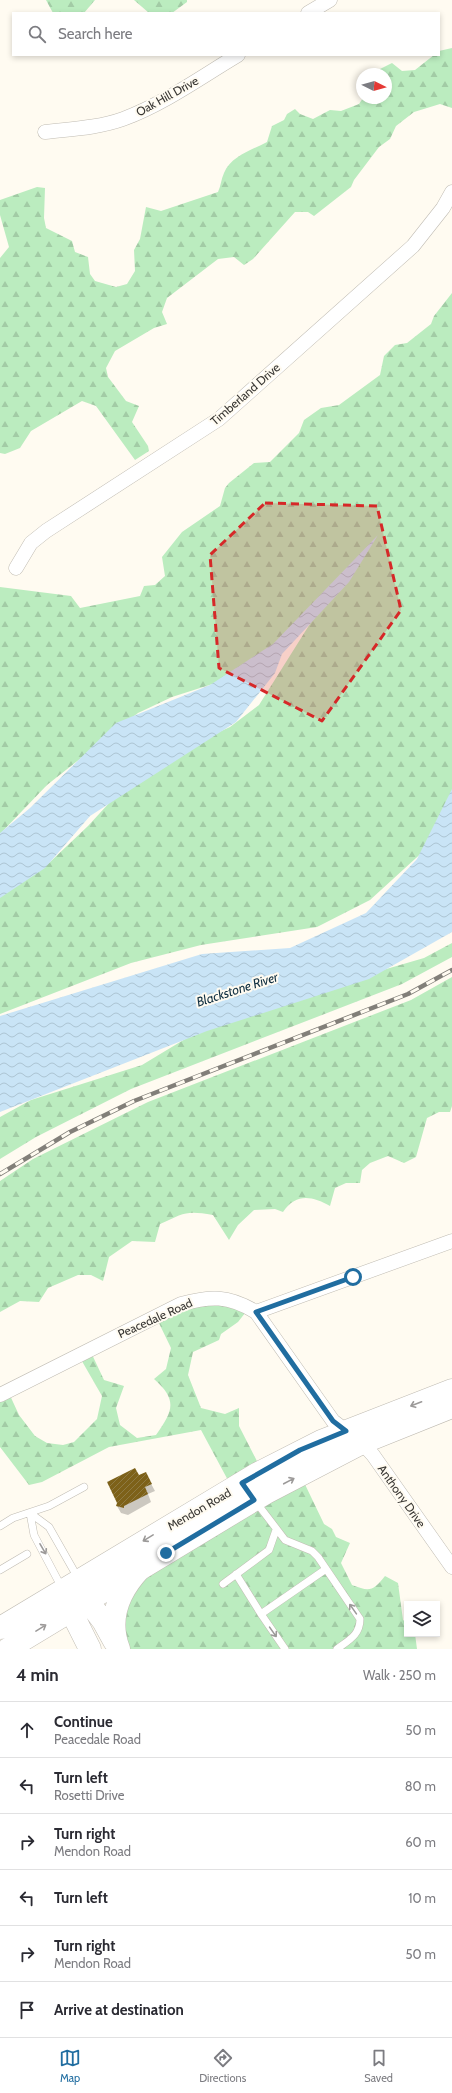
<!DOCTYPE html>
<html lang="en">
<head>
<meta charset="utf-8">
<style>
	:root { --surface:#fff; --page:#f2f2f3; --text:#2b2b33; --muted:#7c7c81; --line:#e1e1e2; --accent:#206da0 }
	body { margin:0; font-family:Cabin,sans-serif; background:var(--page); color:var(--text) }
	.controls { position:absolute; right:12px; bottom:12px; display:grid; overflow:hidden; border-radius:0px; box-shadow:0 2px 6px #0003 }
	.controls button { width:36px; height:36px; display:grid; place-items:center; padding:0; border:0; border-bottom:1px solid var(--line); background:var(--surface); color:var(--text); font:20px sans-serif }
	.compass { position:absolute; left:356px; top:68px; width:36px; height:36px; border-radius:50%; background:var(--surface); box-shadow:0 2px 6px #0003; rotate:95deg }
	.stop { position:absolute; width:12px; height:12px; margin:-9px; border:3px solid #206da0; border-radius:50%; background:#fff }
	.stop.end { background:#206da0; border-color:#fff; box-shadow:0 1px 4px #0008 }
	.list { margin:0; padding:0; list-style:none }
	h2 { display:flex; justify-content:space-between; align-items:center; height:52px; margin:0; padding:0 16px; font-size:17px }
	h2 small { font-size:13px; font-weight:400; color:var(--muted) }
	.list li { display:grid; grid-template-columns:26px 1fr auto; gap:12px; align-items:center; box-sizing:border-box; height:56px; padding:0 16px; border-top:1px solid var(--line) }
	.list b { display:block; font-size:15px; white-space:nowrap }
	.list p { margin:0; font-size:13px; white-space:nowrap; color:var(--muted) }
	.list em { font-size:13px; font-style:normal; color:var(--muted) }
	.icon { flex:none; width:22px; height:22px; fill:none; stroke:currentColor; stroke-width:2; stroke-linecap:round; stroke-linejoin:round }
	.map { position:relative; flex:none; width:452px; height:1649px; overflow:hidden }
	.search { position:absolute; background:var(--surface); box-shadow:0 2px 6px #0003; left:12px; right:12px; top:12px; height:44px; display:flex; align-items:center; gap:10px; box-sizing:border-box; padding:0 14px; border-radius:0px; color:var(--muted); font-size:15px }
	.sheet { height:388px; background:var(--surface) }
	nav { display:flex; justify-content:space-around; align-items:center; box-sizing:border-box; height:56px; border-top:1px solid var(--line); background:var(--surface); font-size:11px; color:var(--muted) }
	nav a { display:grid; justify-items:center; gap:2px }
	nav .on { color:var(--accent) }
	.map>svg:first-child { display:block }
	.forest { fill:url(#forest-firs) }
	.water { fill:url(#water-waves) }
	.shadow { fill:#0003 }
	.building { fill:url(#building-hatch) }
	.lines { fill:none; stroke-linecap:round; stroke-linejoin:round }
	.lane-casing { stroke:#c0bcb3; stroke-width:8 }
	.street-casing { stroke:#c0bcb3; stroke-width:15 }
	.primary-casing { stroke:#c0bcb3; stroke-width:23 }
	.highway-casing { stroke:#c0bcb3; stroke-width:23 }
	.lane { stroke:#fff; stroke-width:7 }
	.street { stroke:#fff; stroke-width:14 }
	.primary { stroke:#fff; stroke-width:22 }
	.highway { stroke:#fff; stroke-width:22 }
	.rail-casing { stroke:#827f79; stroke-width:4.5 }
	.rail { stroke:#fffbf1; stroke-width:3; stroke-dasharray:9; stroke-linecap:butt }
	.oneway { stroke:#9c9a99 }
	.route { stroke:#206da0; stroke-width:5 }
	.marked { fill:#d62828; fill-opacity:0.2; stroke:#d62828; stroke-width:3; stroke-dasharray:8 5; stroke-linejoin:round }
	.labels { text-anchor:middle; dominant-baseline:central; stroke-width:4; stroke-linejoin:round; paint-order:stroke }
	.street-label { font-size:12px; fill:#383633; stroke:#fffbf1 }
	.water-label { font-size:13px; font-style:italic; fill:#113042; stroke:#fffbf1 }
</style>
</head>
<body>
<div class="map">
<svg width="452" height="1649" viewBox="0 0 452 1649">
	<defs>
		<pattern id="forest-firs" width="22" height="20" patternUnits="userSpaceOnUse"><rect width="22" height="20" fill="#bbecbf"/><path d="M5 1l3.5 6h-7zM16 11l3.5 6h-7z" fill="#a2cba5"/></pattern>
		<pattern id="water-waves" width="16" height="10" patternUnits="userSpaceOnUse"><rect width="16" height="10" fill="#c9e4f6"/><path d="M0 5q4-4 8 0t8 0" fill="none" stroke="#adc4d3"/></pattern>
		<pattern id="building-hatch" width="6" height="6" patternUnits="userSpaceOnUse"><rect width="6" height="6" fill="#7d6119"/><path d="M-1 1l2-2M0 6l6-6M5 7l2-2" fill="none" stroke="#8e7a43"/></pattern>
	</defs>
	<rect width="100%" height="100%" fill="#fffbf1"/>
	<path class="forest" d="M46,0H95L84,13H53Z
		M134,0H187V2L172,13H149Z
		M452,48V108L440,104L414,112L396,126L390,139L379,147L354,180L351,187L314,216L308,212H295L253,259L244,265L234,257L218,259L167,298L162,312L167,324L154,328L115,351L106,368L108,377L126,401L139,406L132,422L148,446L149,451L135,460L96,406L82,401L31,431L20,448L5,454L0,453V258L9,247L0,215V200L37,187L45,188L44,218L46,228L72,241L75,252L88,257L90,274L95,281L116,287L127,284L135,271L134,250L140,239L146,207L161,211L218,192C221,186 221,179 224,173C231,156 252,150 267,142L272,126L284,120L287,114L295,109L300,114L313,119L330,110L341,111L359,104L363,98H386V74H376V71L392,63L402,71L415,70L434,55H439V51Z
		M452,293V814L427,848L370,900L317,927L201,945L131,963L0,1014V895L49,863L88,826L133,777L164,757L230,727L259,705L313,619L244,668L222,681L172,697L138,713L47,785L0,834V587L71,596L80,608L140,596L144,586L155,585L165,576L162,557L182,532L220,506L225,488L229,483L254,463L270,462L299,433L304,420L321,408L339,405L380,375L384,356L395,345L407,343L431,324L434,316Z
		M452,943V957L402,984L131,1089L36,1137L0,1159V1117L31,1100L142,1065L205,1027L328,986L424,958Z
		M452,977V1106L450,1112H439L427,1118L416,1157L404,1163L388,1156L370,1163L362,1170L360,1183H346L335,1188L330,1206C312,1196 296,1193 283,1212L275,1209L254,1210L238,1225L229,1240L213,1215C186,1210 184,1213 160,1224L155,1242L132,1241L109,1257L103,1281L91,1275H78L48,1288L39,1302L20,1301L0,1312V1181L33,1159L148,1102L411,1000Z
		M183,1300L249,1308L238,1322L221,1334L219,1340L193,1352L188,1375L201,1408L225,1414L239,1408V1426L259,1465L230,1484L201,1430L109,1447L42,1482L29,1485L0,1447V1393L7,1389L19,1415L35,1436L47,1443L63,1445L74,1442L97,1419L102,1396L79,1356L88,1346L104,1380L124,1386L116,1408L120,1425L137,1438L156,1435C173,1411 178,1400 154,1379L166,1369L171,1348L156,1317Z
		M300,1474L324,1524L332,1529L336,1537L350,1543L341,1563L352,1585C370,1592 373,1591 385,1576L398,1583L403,1620L407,1623V1634H415L417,1649H117L105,1619L118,1592Z"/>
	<path class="water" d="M378,535L349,582L282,654L275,673L236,722L90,816L45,868L0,898V833L30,808L116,723L210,685L273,644Z
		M452,789V932L369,979L207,1031L0,1112V1016L202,954L290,948L366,913L417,859Z"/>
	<path class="shadow" d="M139,1476L149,1480L155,1491L148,1494L151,1502L128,1515L121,1513L117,1506Z"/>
	<path class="building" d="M135,1468L139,1475L146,1472L152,1484L145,1487L148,1494L124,1506V1508L116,1506L117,1503L107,1482Z"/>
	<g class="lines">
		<defs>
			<path id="lane" d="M256,1502L285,1540L312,1551L318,1557L360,1619C360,1635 349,1640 337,1649
				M30,1513L34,1535L62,1588
				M30,1513L49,1527L78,1578
				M0,1526L13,1518L49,1506L84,1487
				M0,1570L27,1554
				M236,1574L261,1614L326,1569
				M223,1584L269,1550L276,1530
				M261,1614L285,1649"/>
			<path id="street" d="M308,13L330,0
				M45,132C70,129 98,128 123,119C164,104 201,77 238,55
				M16,568L31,543L46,531L219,419L413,246L443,208L452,192
				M256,1312L452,1241
				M0,1395L181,1304C211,1296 228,1295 256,1312L333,1421L362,1443L373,1455L452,1567"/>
			<path id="primary" d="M0,1628L258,1473L321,1441L452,1390
				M8,1649L266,1493L362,1443L452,1407"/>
			<path id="highway" d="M87,1600L103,1621L114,1641
				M71,1611L90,1649
				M119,1649C107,1618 119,1591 141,1568"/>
		</defs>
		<use href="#lane" class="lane-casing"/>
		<use href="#street" class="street-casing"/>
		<use href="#primary" class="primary-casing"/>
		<use href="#highway" class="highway-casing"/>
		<use href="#lane" class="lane"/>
		<use href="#street" class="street"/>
		<use href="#primary" class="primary"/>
		<use href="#highway" class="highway"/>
		<defs>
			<path id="rail" d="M0,1174L70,1132L134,1101L408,994L452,970"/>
		</defs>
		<use href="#rail" class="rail-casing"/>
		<use href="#rail" class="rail"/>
	</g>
	<defs><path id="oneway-shaft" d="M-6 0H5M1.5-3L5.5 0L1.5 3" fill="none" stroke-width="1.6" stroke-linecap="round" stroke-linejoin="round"/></defs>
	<g class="oneway">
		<use href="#oneway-shaft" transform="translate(416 1404) rotate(159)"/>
		<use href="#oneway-shaft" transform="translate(289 1481) rotate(-28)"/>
		<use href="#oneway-shaft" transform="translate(148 1538) rotate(149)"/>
		<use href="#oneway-shaft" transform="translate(43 1549) rotate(60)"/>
		<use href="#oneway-shaft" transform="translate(353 1609) rotate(-125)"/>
		<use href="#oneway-shaft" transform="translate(41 1628) rotate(-32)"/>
		<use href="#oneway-shaft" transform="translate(273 1632) rotate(55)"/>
	</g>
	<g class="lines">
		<path class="route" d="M166,1553L254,1500L242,1483L300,1450L346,1431L333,1421L256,1312L353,1277"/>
	</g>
	<path class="marked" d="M265,503L377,506L401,610L322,721L219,668L210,555Z"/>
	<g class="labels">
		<g class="street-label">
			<text transform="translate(167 96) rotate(-29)">Oak Hill Drive</text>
			<text transform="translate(245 394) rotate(-41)">Timberland Drive</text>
			<text transform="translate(155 1318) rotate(-24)">Peacedale Road</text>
			<text transform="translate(402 1496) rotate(55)">Anthony Drive</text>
			<text transform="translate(199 1509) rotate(-30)">Mendon Road</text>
		</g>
		<g class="water-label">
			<text transform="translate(237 989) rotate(-18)">Blackstone River</text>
		</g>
	</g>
</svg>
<div class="controls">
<button><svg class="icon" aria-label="layers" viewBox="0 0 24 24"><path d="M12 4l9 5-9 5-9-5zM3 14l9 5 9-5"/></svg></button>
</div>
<svg class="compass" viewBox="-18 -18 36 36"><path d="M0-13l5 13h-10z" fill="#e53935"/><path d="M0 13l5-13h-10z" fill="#7c7c81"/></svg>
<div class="stop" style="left:353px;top:1277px"></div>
<div class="stop end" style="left:166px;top:1553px"></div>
<div class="search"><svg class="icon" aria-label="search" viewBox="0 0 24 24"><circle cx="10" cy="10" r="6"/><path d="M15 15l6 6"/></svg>Search here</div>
</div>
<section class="sheet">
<h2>4 min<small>Walk · 250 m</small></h2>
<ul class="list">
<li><svg class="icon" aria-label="ahead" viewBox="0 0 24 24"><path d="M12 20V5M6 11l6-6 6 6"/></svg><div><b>Continue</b><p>Peacedale Road</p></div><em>50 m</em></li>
<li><svg class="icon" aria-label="left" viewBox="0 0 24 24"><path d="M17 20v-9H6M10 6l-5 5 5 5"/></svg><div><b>Turn left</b><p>Rosetti Drive</p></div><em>80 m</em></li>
<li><svg class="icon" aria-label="right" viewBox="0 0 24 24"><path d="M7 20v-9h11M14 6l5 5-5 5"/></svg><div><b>Turn right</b><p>Mendon Road</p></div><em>60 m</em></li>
<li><svg class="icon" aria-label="left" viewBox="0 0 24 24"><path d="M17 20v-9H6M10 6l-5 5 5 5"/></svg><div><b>Turn left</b></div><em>10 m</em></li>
<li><svg class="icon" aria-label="right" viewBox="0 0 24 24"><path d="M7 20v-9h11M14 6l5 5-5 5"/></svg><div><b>Turn right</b><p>Mendon Road</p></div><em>50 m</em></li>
<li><svg class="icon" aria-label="arrive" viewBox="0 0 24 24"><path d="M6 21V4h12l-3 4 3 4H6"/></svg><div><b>Arrive at destination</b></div></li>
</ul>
</section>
<nav>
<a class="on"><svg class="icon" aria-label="map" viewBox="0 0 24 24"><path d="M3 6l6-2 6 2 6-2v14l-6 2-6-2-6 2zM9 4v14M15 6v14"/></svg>Map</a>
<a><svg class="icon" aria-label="directions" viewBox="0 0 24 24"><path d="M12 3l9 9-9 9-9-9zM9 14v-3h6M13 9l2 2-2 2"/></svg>Directions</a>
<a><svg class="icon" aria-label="saved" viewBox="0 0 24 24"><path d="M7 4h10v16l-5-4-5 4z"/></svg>Saved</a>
</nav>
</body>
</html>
